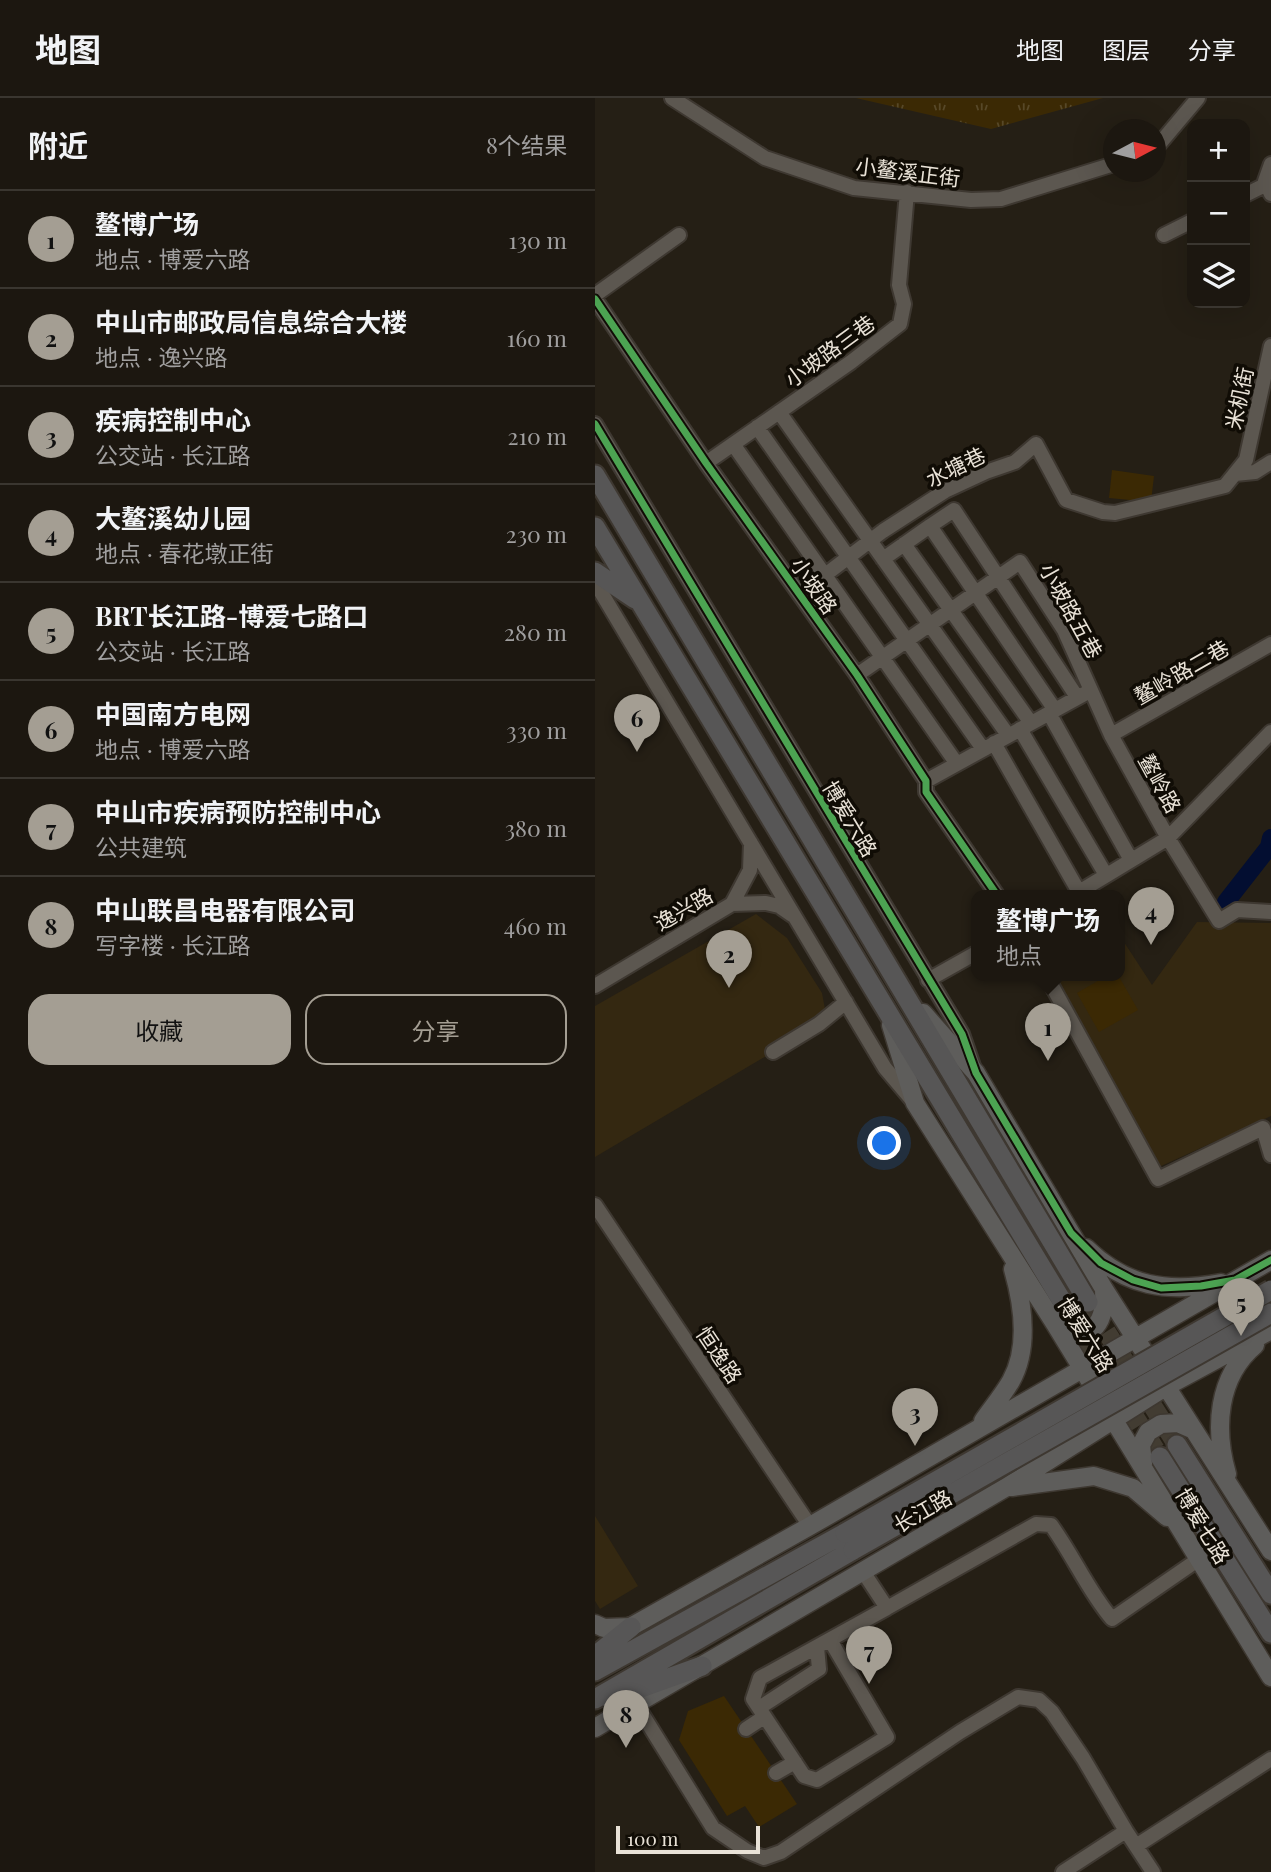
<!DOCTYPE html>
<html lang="zh">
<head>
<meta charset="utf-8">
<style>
	:root { --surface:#1c1710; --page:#29241e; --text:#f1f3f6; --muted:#a09f9f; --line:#3a3630; --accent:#a49e93 }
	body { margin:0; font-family:"Playfair Display","Noto Sans SC",serif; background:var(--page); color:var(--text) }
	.controls { position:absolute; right:21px; top:21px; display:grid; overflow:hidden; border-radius:14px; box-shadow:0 7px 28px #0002 }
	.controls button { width:63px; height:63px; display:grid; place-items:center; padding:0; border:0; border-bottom:2px solid var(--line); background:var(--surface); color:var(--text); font:35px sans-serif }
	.compass { position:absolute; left:508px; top:21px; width:63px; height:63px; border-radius:50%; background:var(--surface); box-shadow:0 7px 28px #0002; rotate:83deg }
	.scale { position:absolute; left:21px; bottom:18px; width:144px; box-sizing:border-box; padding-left:7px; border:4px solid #e9e2d7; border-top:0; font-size:19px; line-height:24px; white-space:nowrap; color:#e9e2d7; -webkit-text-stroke:5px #100c05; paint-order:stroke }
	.you { position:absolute; left:290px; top:1046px; width:24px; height:24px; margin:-18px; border:5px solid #fff; border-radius:50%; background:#1a73e8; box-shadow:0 0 0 10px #1a73e833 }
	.badge { display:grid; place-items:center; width:46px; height:46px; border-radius:50%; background:var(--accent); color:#111; font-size:23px; font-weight:700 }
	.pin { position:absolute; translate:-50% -58px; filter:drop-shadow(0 2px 4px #0008) }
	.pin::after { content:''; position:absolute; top:37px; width:24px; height:21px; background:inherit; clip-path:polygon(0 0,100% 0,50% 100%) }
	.popup { position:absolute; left:376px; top:792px; width:154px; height:91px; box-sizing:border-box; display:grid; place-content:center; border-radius:14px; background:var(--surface); filter:drop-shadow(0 2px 5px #0005); font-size:23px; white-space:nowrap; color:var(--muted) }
	.popup b { font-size:26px; color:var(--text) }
	.popup::after { content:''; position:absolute; left:50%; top:100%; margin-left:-14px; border:14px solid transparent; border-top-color:var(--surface) }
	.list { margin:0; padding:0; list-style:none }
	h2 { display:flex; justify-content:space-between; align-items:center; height:91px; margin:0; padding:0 28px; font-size:30px }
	h2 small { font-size:23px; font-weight:400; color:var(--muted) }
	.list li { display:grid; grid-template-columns:46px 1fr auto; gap:21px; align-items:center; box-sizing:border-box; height:98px; padding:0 28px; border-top:2px solid var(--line) }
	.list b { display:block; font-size:26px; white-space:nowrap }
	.list p { margin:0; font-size:23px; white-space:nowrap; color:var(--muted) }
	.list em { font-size:23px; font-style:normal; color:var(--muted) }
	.actions { display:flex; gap:14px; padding:21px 28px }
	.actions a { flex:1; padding:16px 0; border:2px solid var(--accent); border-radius:21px; text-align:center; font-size:24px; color:var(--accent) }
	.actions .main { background:var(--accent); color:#111 }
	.icon { flex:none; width:38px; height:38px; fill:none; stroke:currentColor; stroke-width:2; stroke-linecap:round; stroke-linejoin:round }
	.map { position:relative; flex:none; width:676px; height:1774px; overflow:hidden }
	header { display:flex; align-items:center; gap:42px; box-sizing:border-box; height:98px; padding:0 35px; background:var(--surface); border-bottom:2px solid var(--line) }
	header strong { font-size:33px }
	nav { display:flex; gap:38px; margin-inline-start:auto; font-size:24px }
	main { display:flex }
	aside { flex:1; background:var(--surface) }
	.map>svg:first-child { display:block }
	.built { fill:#342811 }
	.grass { fill:#3b2904 }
	.park { fill:url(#park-tufts) }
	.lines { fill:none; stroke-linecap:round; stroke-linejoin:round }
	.river { stroke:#030e31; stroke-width:18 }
	.highway-tunnel { stroke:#423c32; stroke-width:19; stroke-dasharray:19 10; stroke-linecap:butt }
	.minor-casing { stroke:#3e3831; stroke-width:18 }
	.major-casing { stroke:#3e3831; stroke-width:21 }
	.highway-casing { stroke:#3e3831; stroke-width:23 }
	.minor { stroke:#5c5750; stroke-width:14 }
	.major { stroke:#5e5d5b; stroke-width:18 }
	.highway { stroke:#575656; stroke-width:19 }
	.highway-bridge-casing { stroke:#3e3831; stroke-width:23; stroke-linecap:butt }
	.highway-bridge { stroke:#575656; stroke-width:19 }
	.cycleway-casing { stroke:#100c05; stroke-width:11 }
	.cycleway { stroke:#4ca352; stroke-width:7 }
	.labels { text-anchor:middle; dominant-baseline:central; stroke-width:7; stroke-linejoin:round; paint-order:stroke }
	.street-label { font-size:21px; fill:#e9e2d7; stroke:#100c05 }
</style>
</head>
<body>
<header>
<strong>地图</strong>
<nav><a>地图</a><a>图层</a><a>分享</a></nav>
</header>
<main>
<aside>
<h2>附近<small>8个结果</small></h2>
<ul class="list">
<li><span class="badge">1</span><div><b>鳌博广场</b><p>地点 · 博爱六路</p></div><em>130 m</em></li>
<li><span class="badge">2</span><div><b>中山市邮政局信息综合大楼</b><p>地点 · 逸兴路</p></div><em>160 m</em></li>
<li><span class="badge">3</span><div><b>疾病控制中心</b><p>公交站 · 长江路</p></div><em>210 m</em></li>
<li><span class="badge">4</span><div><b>大鳌溪幼儿园</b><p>地点 · 春花墩正街</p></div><em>230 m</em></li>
<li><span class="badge">5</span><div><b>BRT长江路-博爱七路口</b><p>公交站 · 长江路</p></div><em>280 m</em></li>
<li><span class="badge">6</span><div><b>中国南方电网</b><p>地点 · 博爱六路</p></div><em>330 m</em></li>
<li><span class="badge">7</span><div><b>中山市疾病预防控制中心</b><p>公共建筑</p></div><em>380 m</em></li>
<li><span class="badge">8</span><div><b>中山联昌电器有限公司</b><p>写字楼 · 长江路</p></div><em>460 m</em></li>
</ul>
<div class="actions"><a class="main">收藏</a><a>分享</a></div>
</aside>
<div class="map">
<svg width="676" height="1774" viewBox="0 0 676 1774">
	<defs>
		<pattern id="park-tufts" width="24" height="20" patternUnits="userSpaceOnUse" patternTransform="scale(1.75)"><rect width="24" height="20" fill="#3b2904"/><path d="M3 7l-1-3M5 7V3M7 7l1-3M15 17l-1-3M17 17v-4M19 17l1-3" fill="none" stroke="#574828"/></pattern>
	</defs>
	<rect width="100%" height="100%" fill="#251f15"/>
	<path class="built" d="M161,816L192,840L227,895L232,922L0,1059V908Z
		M602,824L676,825V1018L564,1069L460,877H525V838L557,887Z
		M0,1418L43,1488L5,1511L0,1503Z"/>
	<path class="grass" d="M517,372L559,378L556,404L514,400Z
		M513,877H523L543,912L504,934L482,895Z
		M129,1598L202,1706L164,1729L150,1708L132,1718L84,1642L93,1613Z"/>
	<path class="park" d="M261,0H508L396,31Z"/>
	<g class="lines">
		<path class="river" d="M631,804L674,749L676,740"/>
		<path class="highway-tunnel" d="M496,1209L582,1347
			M473,1213L565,1359"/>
		<defs>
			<path id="minor" d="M77,0L170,60L259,90L376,102L406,101L519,66
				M561,50L603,0
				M676,66L670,83L676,96
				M650,97L672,86
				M569,137L597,123
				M0,197L84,137
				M0,201L111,365L262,577L331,683V694L402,797
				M184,314L413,637
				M0,326L367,936L378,968
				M162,329L388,651
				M138,346L362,666
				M111,365L256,264L305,226L309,206L304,187L312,94
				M640,376L660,374L676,364
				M335,428L359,412L482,599
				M309,446L436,625
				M288,461L335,428L460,612
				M0,484L290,970L317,1002
				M205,496L288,433L350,393L391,374L420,364L441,346L471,402L508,414L520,415L630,388L651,362L676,248
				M262,577L425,464L469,532L516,637L573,740L624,823L642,812L676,814
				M454,615L536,762
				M425,631L511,777
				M516,637L676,546
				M399,645L484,794
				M331,683L491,595
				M479,797L573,740L676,634
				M137,806L155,772L156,745
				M451,877L563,1081L668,1030L676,1057
				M333,882L381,855
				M0,888L137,806L171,805L184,808L197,817
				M178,954L224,926L251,904
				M0,1107L215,1428
				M267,1472L292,1510L441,1426L456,1427C478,1457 493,1493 517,1521L604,1461
				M235,1542L292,1639L222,1682L209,1678L158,1601L165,1580L292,1510
				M41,1606L118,1730L152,1753L169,1760L186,1754L365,1634L423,1599L444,1602L457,1614L488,1660L531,1733
				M164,1610L224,1571L222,1549
				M151,1631L169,1619
				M181,1675L200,1664
				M541,1748L676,1661
				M468,1774L531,1733L558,1774"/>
			<path id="major" d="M328,915L381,975L509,1191L676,1453
				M296,927L320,1005L460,1226L676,1579
				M491,1150C531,1189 572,1195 626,1185
				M460,1226C466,1229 474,1234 480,1235C507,1237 510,1211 509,1192
				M388,1323C397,1310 408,1297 416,1283C435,1249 428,1206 418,1171
				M548,1366L546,1347L553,1334L566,1326L583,1325L599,1332
				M632,1376C619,1331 622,1279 660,1247
				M417,1389L499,1378L538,1390L572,1419
				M0,1526L9,1530L36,1529
				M23,1536L215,1428L676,1162
				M0,1630L410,1390L572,1288L676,1232"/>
			<path id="highway" d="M0,377L493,1204
				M0,429L473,1213
				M0,474L40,501
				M582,1347L676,1496
				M565,1359L676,1535
				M0,1558L36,1529
				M0,1573L250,1435
				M0,1601L258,1452
				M15,1601L107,1568"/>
		</defs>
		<use href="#minor" class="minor-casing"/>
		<use href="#major" class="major-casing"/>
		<use href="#highway" class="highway-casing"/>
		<use href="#minor" class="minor"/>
		<use href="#major" class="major"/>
		<use href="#highway" class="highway"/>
		<defs>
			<path id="highway-bridge" d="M250,1435L676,1192
				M258,1452L676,1215"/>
		</defs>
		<use href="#highway-bridge" class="highway-bridge-casing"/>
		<use href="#highway-bridge" class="highway-bridge"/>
		<defs>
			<path id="cycleway" d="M0,201L111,365L262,577L331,683V694L402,797
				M0,326L367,936L381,975L476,1135L506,1165L538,1182L566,1190L606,1188L640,1182L676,1162"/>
		</defs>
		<use href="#cycleway" class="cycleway-casing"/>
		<use href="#cycleway" class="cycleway"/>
	</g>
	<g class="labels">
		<g class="street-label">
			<text transform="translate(313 73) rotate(7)">小鳌溪正街</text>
			<text transform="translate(234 252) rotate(-36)">小坡路三巷</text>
			<text transform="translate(643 300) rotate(-78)">米机街</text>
			<text transform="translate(360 368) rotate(-26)">水塘巷</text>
			<text transform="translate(220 487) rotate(55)">小坡路</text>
			<text transform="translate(477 512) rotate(61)">小坡路五巷</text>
			<text transform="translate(586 573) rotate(-30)">鳌岭路二巷</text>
			<text transform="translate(566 685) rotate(61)">鳌岭路</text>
			<text transform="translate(256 720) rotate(59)">博爱六路</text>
			<text transform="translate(88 810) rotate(-30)">逸兴路</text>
			<text transform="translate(492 1236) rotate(58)">博爱六路</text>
			<text transform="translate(125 1256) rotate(56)">恒逸路</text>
			<text transform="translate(327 1412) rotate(-30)">长江路</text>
			<text transform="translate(609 1427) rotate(59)">博爱七路</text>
		</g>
	</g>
</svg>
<div class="controls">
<button>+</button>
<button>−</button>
<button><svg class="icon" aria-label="layers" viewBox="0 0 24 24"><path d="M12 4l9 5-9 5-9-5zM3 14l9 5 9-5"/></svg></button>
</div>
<svg class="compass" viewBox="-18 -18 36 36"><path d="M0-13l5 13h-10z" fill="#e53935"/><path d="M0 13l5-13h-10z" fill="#a09f9f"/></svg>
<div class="scale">100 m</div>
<div class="you"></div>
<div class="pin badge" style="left:453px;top:963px">1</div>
<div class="popup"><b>鳌博广场</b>地点</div>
<div class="pin badge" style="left:134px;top:890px">2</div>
<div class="pin badge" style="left:320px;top:1348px">3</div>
<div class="pin badge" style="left:556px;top:847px">4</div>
<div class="pin badge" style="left:646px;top:1238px">5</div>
<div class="pin badge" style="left:42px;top:654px">6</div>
<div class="pin badge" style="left:274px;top:1586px">7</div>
<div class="pin badge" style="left:31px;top:1650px">8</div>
</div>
</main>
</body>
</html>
